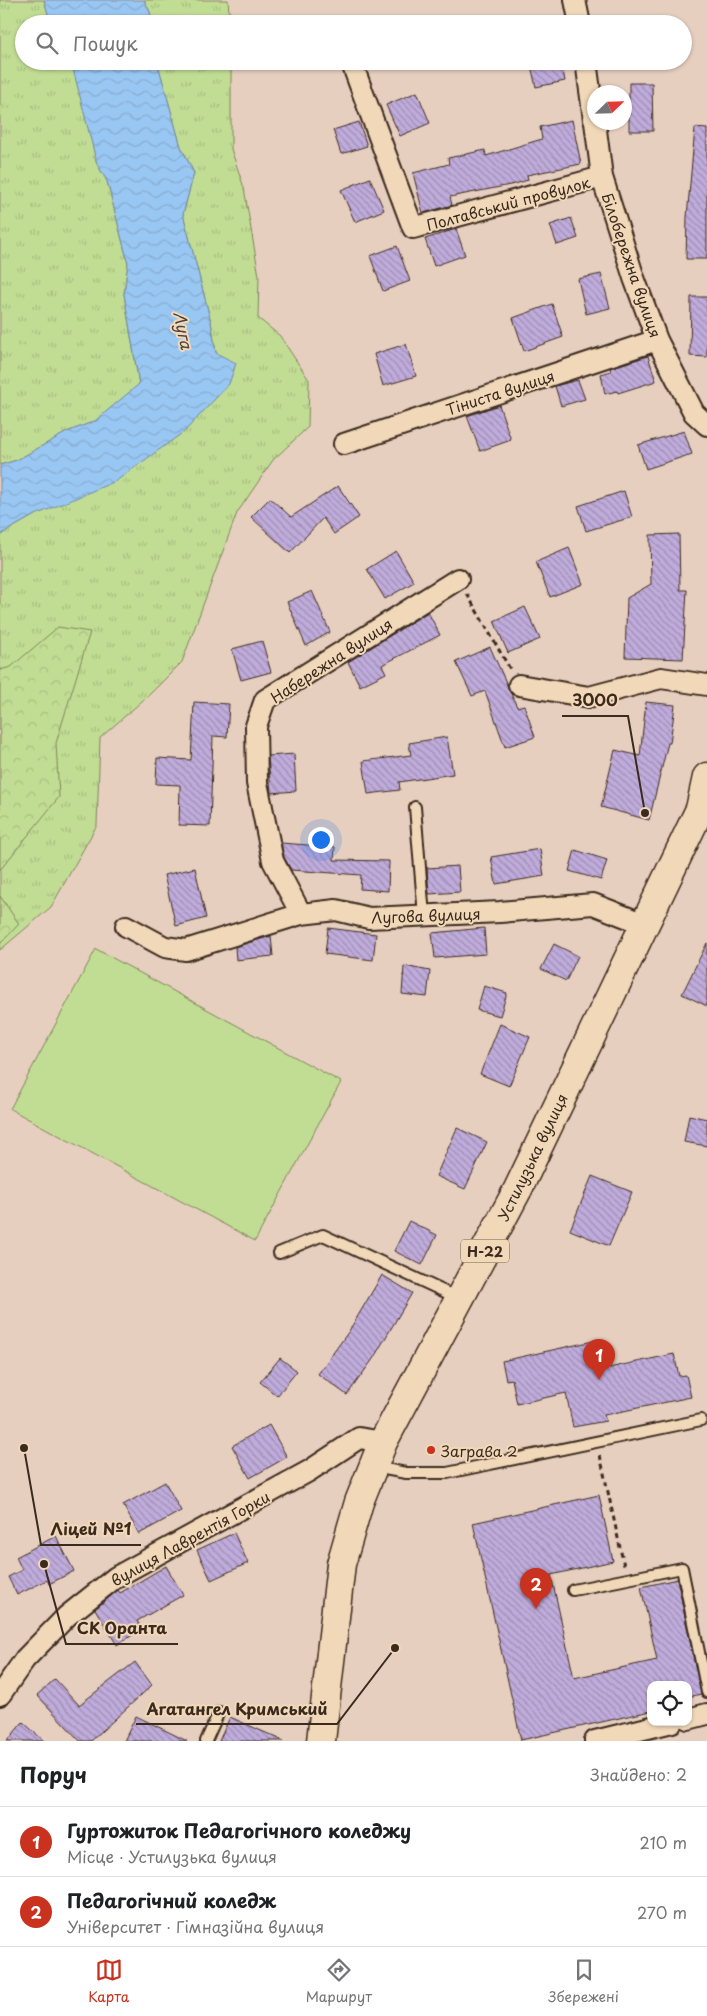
<!DOCTYPE html>
<html lang="uk">
<head>
<meta charset="utf-8">
<style>
	:root { --surface:#fff; --page:#f6f6f6; --text:#202124; --muted:#757577; --line:#e0e0e0; --accent:#c8321e }
	body { margin:0; font-family:"Playpen Sans",sans-serif; background:var(--page); color:var(--text) }
	.controls { position:absolute; right:15px; bottom:15px; display:grid; overflow:hidden; border-radius:10px; box-shadow:0 1px 4px #0004 }
	.controls button { width:45px; height:45px; display:grid; place-items:center; padding:0; border:0; border-bottom:1px solid var(--line); background:var(--surface); color:var(--text); font:25px sans-serif }
	.compass { position:absolute; left:587px; top:85px; width:45px; height:45px; border-radius:50%; background:var(--surface); box-shadow:0 1px 4px #0004; rotate:67deg }
	.you { position:absolute; left:320px; top:839px; width:18px; height:18px; margin:-12px; border:4px solid #fff; border-radius:50%; background:#1a73e8; box-shadow:0 0 0 8px #1a73e833 }
	.badge { display:grid; place-items:center; width:32px; height:32px; border-radius:50%; background:var(--accent); color:#fff; font-size:16px; font-weight:700 }
	.pin { position:absolute; translate:-50% -41px; filter:drop-shadow(0 1px 2px #0008) }
	.pin::after { content:''; position:absolute; top:26px; width:18px; height:15px; background:inherit; clip-path:polygon(0 0,100% 0,50% 100%) }
	.list { margin:0; padding:0; list-style:none }
	h2 { display:flex; justify-content:space-between; align-items:center; height:65px; margin:0; padding:0 20px; font-size:21px }
	h2 small { font-size:16px; font-weight:400; color:var(--muted) }
	.list li { display:grid; grid-template-columns:32px 1fr auto; gap:15px; align-items:center; box-sizing:border-box; height:70px; padding:0 20px; border-top:1px solid var(--line) }
	.list b { display:block; font-size:19px; white-space:nowrap }
	.list p { margin:0; font-size:16px; white-space:nowrap; color:var(--muted) }
	.list em { font-size:16px; font-style:normal; color:var(--muted) }
	.icon { flex:none; width:28px; height:28px; fill:none; stroke:currentColor; stroke-width:2; stroke-linecap:round; stroke-linejoin:round }
	.map { position:relative; flex:none; width:707px; height:1741px; overflow:hidden }
	.search { position:absolute; background:var(--surface); box-shadow:0 1px 4px #0004; left:15px; right:15px; top:15px; height:55px; display:flex; align-items:center; gap:12px; box-sizing:border-box; padding:0 18px; border-radius:28px; color:var(--muted); font-size:19px }
	.sheet { height:205px; background:var(--surface) }
	nav { display:flex; justify-content:space-around; align-items:center; box-sizing:border-box; height:70px; border-top:1px solid var(--line); background:var(--surface); font-size:14px; color:var(--muted) }
	nav a { display:grid; justify-items:center; gap:2px }
	nav .on { color:var(--accent) }
	.map>svg:first-child { display:block }
	.grass { fill:url(#grass-tufts); stroke:#7e8459 }
	.forest { fill:url(#forest-crowns); stroke:#7e8459 }
	.pitch { fill:#c1dd94; stroke:#7e8459 }
	.water { fill:url(#water-waves); stroke:#73889e }
	.building { fill:url(#building-back-hatch); stroke:#3b2a1e }
	.lines { fill:none; stroke-linecap:round; stroke-linejoin:round }
	.lane-casing { stroke:#3b2a1e; stroke-width:14 }
	.street-casing { stroke:#3b2a1e; stroke-width:24 }
	.primary-casing { stroke:#3b2a1e; stroke-width:31 }
	.path { stroke:#3b2a1e; stroke-width:3; stroke-dasharray:5 4; stroke-linecap:butt }
	.lane { stroke:#f1d8b9; stroke-width:10 }
	.street { stroke:#f1d8b9; stroke-width:20 }
	.primary { stroke:#f1d8b9; stroke-width:28 }
	.poi-dot { fill:#c8321e; stroke:#f1d8b9; stroke-width:2 }
	.labels { text-anchor:middle; dominant-baseline:central; stroke-width:4; stroke-linejoin:round; paint-order:stroke }
	.shield { fill:#f1d8b9; stroke:#725e4c; stroke-width:1 }
	.shield-label { font-size:14px; font-weight:bold; fill:#3b2a1e }
	.street-label { font-size:15px; fill:#3b2a1e; stroke:#f1d8b9 }
	.poi-label { font-size:15px; fill:#3b2a1e; stroke:#f1d8b9; text-anchor:start }
	.water-label { font-size:16px; font-style:italic; fill:#49423e; stroke:#f1d8b9 }
	.leader { fill:none; stroke:#3b2a1e; stroke-width:2 }
	.callout-dot { fill:#3b2a1e; stroke:#f1d8b9; stroke-width:2 }
	.callout-label { font-size:16px; text-anchor:middle; font-weight:bold; fill:#3b2a1e; stroke:#f1d8b9; stroke-width:4; stroke-linejoin:round; paint-order:stroke }
</style>
</head>
<body>
<div class="map">
<svg width="707" height="1741" viewBox="0 0 707 1741">
	<defs>
		<pattern id="grass-tufts" width="24" height="20" patternUnits="userSpaceOnUse" patternTransform="scale(1.25)"><rect width="24" height="20" fill="#c1dd94"/><path d="M3 7l-1-3M5 7V3M7 7l1-3M15 17l-1-3M17 17v-4M19 17l1-3" fill="none" stroke="#a7be7f"/></pattern>
		<pattern id="forest-crowns" width="20" height="18" patternUnits="userSpaceOnUse" patternTransform="scale(1.25)"><rect width="20" height="18" fill="#c1dd94"/><path d="M2 6a3 3 0 1 1 6 0M12 15a3 3 0 1 1 6 0" fill="none" stroke="#a7be7f"/></pattern>
		<pattern id="water-waves" width="16" height="10" patternUnits="userSpaceOnUse" patternTransform="scale(1.25)"><rect width="16" height="10" fill="#99c7f3"/><path d="M0 5q4-4 8 0t8 0" fill="none" stroke="#85abd0"/></pattern>
		<pattern id="building-back-hatch" width="6" height="6" patternUnits="userSpaceOnUse" patternTransform="scale(1.25)"><rect width="6" height="6" fill="#c0acdc"/><path d="M-1 5l2 2M0 0l6 6M5-1l2 2" fill="none" stroke="#9d8cb2"/></pattern>
	</defs>
	<rect width="100%" height="100%" fill="#e7cfc0"/>
	<filter id="ink" filterUnits="userSpaceOnUse"><feTurbulence type="fractalNoise" baseFrequency=".02" numOctaves="2"/><feDisplacementMap in="SourceGraphic" scale="10" xChannelSelector="R" yChannelSelector="G"/><feConvolveMatrix kernelMatrix="1 2 1 2 8 2 1 2 1" color-interpolation-filters="sRGB"/></filter>
	<g filter="url(#ink)">
		<path class="grass" d="M0,0H44L51,24H24V61H71L74,66L97,164L107,181L128,263L124,294L139,385L95,421L67,432L17,460L0,465Z
			M144,0H228L230,24H152L150,12Z
			M157,61H231V149L244,188L259,276L258,318L280,336L309,380L308,427L273,460L237,513L182,662L150,694L100,738L97,825L51,907L0,950V538L3,533L33,516L216,353L211,322L183,214L194,173L181,147Z"/>
		<path class="forest" d="M58,627L90,632L56,743L59,797L0,870V670L11,667Z
			M0,896L19,924L0,944Z"/>
		<path class="pitch" d="M96,949L341,1082L255,1241L10,1109Z"/>
		<path class="water" d="M44,0H144L150,12L152,24H51Z
			M71,61H157L181,147L194,173L183,214L211,322L216,353L236,363L229,384L185,431L116,481L33,516L3,533L0,538V465L17,460L67,432L95,421L139,384L124,294L128,263L107,181L97,164Z"/>
		<path class="building" d="M530,61H561L565,81L536,87Z
			M629,83H652L653,131H629Z
			M417,92L430,123L400,136L386,105Z
			M572,120L581,164L527,175L528,180L515,184L450,197L452,205L423,213L413,173L449,164L448,158L485,150L486,156L542,139L540,127Z
			M359,122L367,146L341,154L333,130Z
			M695,128L707,129V259H686L687,217Z
			M370,178L384,210L355,222L341,190Z
			M571,218L578,238L557,245L550,225Z
			M456,229L465,255L434,266L425,239Z
			M397,246L410,281L383,291L370,256Z
			M601,274L610,308L586,314L578,279Z
			M691,297H707V357L690,356Z
			M552,304L563,337L524,351L513,318Z
			M406,344L416,376L383,386L374,354Z
			M648,356L656,381L618,393L617,391L605,394L601,374L611,371L610,368Z
			M578,380L585,399L561,406L555,386Z
			M499,405L511,440L480,451L467,416Z
			M684,431L692,454L646,469L638,445Z
			M338,486L359,517L334,534L323,518L290,553L251,517L270,498L291,517Z
			M624,491L632,517L586,531L578,506Z
			M679,534L680,590H687L683,659L625,657L627,598L651,584L650,535Z
			M569,548L583,584L550,597L536,562Z
			M396,551L414,582L385,599L367,569Z
			M312,591L330,632L306,646L287,602Z
			M525,607L540,639L508,653L494,621Z
			M428,612L440,635L382,665L386,673L360,686L348,662Z
			M262,641L271,672L241,680L232,649Z
			M490,647L517,707L524,705L535,737L505,747L485,691L472,696L456,662Z
			M194,702L229,704L227,737L213,736L210,826L179,825L180,785L156,784L157,758L191,760Z
			M646,702L675,705L670,743H668L649,820L601,807L615,750L640,756Z
			M447,737L453,774L399,782L400,790L368,794L363,761L411,755L409,743Z
			M294,754L296,791L271,793L268,756Z
			M281,843L335,847L334,860L389,861L388,891L360,889L361,875L291,870L284,857Z
			M540,849L544,876L496,884L491,857Z
			M575,850L607,860L601,880L569,871Z
			M458,866L460,892L429,894L427,868Z
			M195,868L206,918L176,926L164,875Z
			M328,928L376,934L373,960L325,954Z
			M484,928L486,954L435,958L432,933Z
			M271,936L273,956L236,960L235,947Z
			M707,943V1006L682,994Z
			M554,944L578,956L566,981L541,969Z
			M404,966L430,971L427,997L402,994Z
			M484,986L507,993L500,1016L477,1010Z
			M500,1024L530,1037L509,1086L480,1074Z
			M689,1115L707,1119V1146L684,1142Z
			M457,1128L487,1142L465,1189L436,1176Z
			M592,1176L632,1192L609,1246L570,1230Z
			M409,1221L437,1235L422,1265L394,1251Z
			M382,1275L412,1293L373,1359L347,1395L318,1374L349,1331Z
			M598,1340L604,1369L674,1354L679,1376L686,1375L691,1397L604,1415L606,1421L573,1427L566,1393L517,1404L512,1379L506,1380L502,1361Z
			M280,1358L297,1371L277,1396L260,1382Z
			M269,1425L287,1457L250,1478L232,1446Z
			M165,1482L181,1511L139,1534L123,1505Z
			M599,1495L613,1561L551,1575L574,1678L657,1660L641,1587L677,1579L701,1694L688,1697V1685H651V1711L521,1740L473,1523Z
			M234,1533L248,1563L211,1580L197,1550Z
			M56,1536L74,1571L49,1584L47,1580L17,1595L8,1577L22,1570L16,1557Z
			M166,1566L183,1595L137,1621L142,1629L117,1645L95,1609L118,1590L120,1593Z
			M135,1662L152,1685L91,1741H80L37,1695L55,1679L79,1705Z
			M136,1716L187,1741H124Z
			M230,1717L284,1741H219Z
			M23,1722L44,1741H7Z"/>
		<g class="lines">
			<defs>
				<path id="lane" d="M415,807L424,916
					M279,1253L323,1235L458,1298
					M374,1467L406,1473H447L701,1420
					M573,1590L682,1568L707,1692
					M206,1741L219,1712"/>
				<path id="street" d="M575,0L580,24
					M351,61L413,228L602,177
					M586,61L594,120
					M595,122L602,177L634,278L657,340L694,413L707,425
					M344,444L657,340
					M519,685L589,697L661,678L707,685
					M301,914L273,861L257,783L256,726L265,700L458,579
					M126,926L165,947L186,950L301,914L336,910L369,918L500,912L593,904L644,924
					M0,1695L25,1659L67,1616L116,1577L309,1471L359,1438L383,1442
					M688,1719L707,1714
					M595,1741L672,1722"/>
				<path id="primary" d="M321,1741L341,1564L359,1502L383,1442L518,1189L700,809L707,777"/>
			</defs>
			<use href="#lane" class="lane-casing"/>
			<use href="#street" class="street-casing"/>
			<use href="#primary" class="primary-casing"/>
			<path class="path" d="M467,594L510,669
				M600,1455L624,1566"/>
			<use href="#lane" class="lane"/>
			<use href="#street" class="street"/>
			<use href="#primary" class="primary"/>
		</g>
	</g>
	<circle class="poi-dot" cx="431" cy="1450" r="5"/>
	<g class="labels">
		<rect class="shield" x="461" y="1239.5" width="48" height="23" rx="4"/>
		<g class="shield-label">
			<text x="485" y="1251">Н-22</text>
		</g>
		<g class="street-label">
			<text transform="translate(508 203) rotate(-15)">Полтавський провулок</text>
			<text transform="translate(632 265) rotate(71)">Білобережна вулиця</text>
			<text transform="translate(500 392) rotate(-18)">Тіниста вулиця</text>
			<text transform="translate(331 660) rotate(-33)">Набережна вулиця</text>
			<text transform="translate(426 915) rotate(-2)">Лугова вулиця</text>
			<text transform="translate(532 1157) rotate(-64)">Устилузька вулиця</text>
			<text transform="translate(190 1538) rotate(-29)">вулиця Лаврентія Горки</text>
		</g>
		<g class="poi-label">
			<text x="441" y="1450">Заграва 2</text>
		</g>
		<g class="water-label">
			<text transform="translate(184 330) rotate(78)">Луга</text>
		</g>
	</g>
	<path class="leader" d="M645 813L628 716H562M24 1448L41 1545H141M44 1564L66 1644H178M395 1648L337 1724H136"/>
	<g class="callout-dot">
		<circle cx="645" cy="813" r="5"/>
		<circle cx="24" cy="1448" r="5"/>
		<circle cx="44" cy="1564" r="5"/>
		<circle cx="395" cy="1648" r="5"/>
	</g>
	<g class="callout-label">
		<text x="595" y="706">3000</text>
		<text x="91" y="1535">Ліцей №1</text>
		<text x="122" y="1634">СК Оранта</text>
		<text x="237" y="1715">Агатангел Кримський</text>
	</g>
</svg>
<div class="controls">
<button><svg class="icon" aria-label="locate" viewBox="0 0 24 24"><circle cx="12" cy="12" r="6"/><path d="M12 2v4M12 18v4M2 12h4M18 12h4"/></svg></button>
</div>
<svg class="compass" viewBox="-18 -18 36 36"><path d="M0-13l5 13h-10z" fill="#e53935"/><path d="M0 13l5-13h-10z" fill="#757577"/></svg>
<div class="you"></div>
<div class="pin badge" style="left:599px;top:1380px">1</div>
<div class="pin badge" style="left:536px;top:1609px">2</div>
<div class="search"><svg class="icon" aria-label="search" viewBox="0 0 24 24"><circle cx="10" cy="10" r="6"/><path d="M15 15l6 6"/></svg>Пошук</div>
</div>
<section class="sheet">
<h2>Поруч<small>Знайдено: 2</small></h2>
<ul class="list">
<li><span class="badge">1</span><div><b>Гуртожиток Педагогічного коледжу</b><p>Місце · Устилузька вулиця</p></div><em>210 m</em></li>
<li><span class="badge">2</span><div><b>Педагогічний коледж</b><p>Університет · Гімназійна вулиця</p></div><em>270 m</em></li>
</ul>
</section>
<nav>
<a class="on"><svg class="icon" aria-label="map" viewBox="0 0 24 24"><path d="M3 6l6-2 6 2 6-2v14l-6 2-6-2-6 2zM9 4v14M15 6v14"/></svg>Карта</a>
<a><svg class="icon" aria-label="directions" viewBox="0 0 24 24"><path d="M12 3l9 9-9 9-9-9zM9 14v-3h6M13 9l2 2-2 2"/></svg>Маршрут</a>
<a><svg class="icon" aria-label="saved" viewBox="0 0 24 24"><path d="M7 4h10v16l-5-4-5 4z"/></svg>Збережені</a>
</nav>
</body>
</html>
